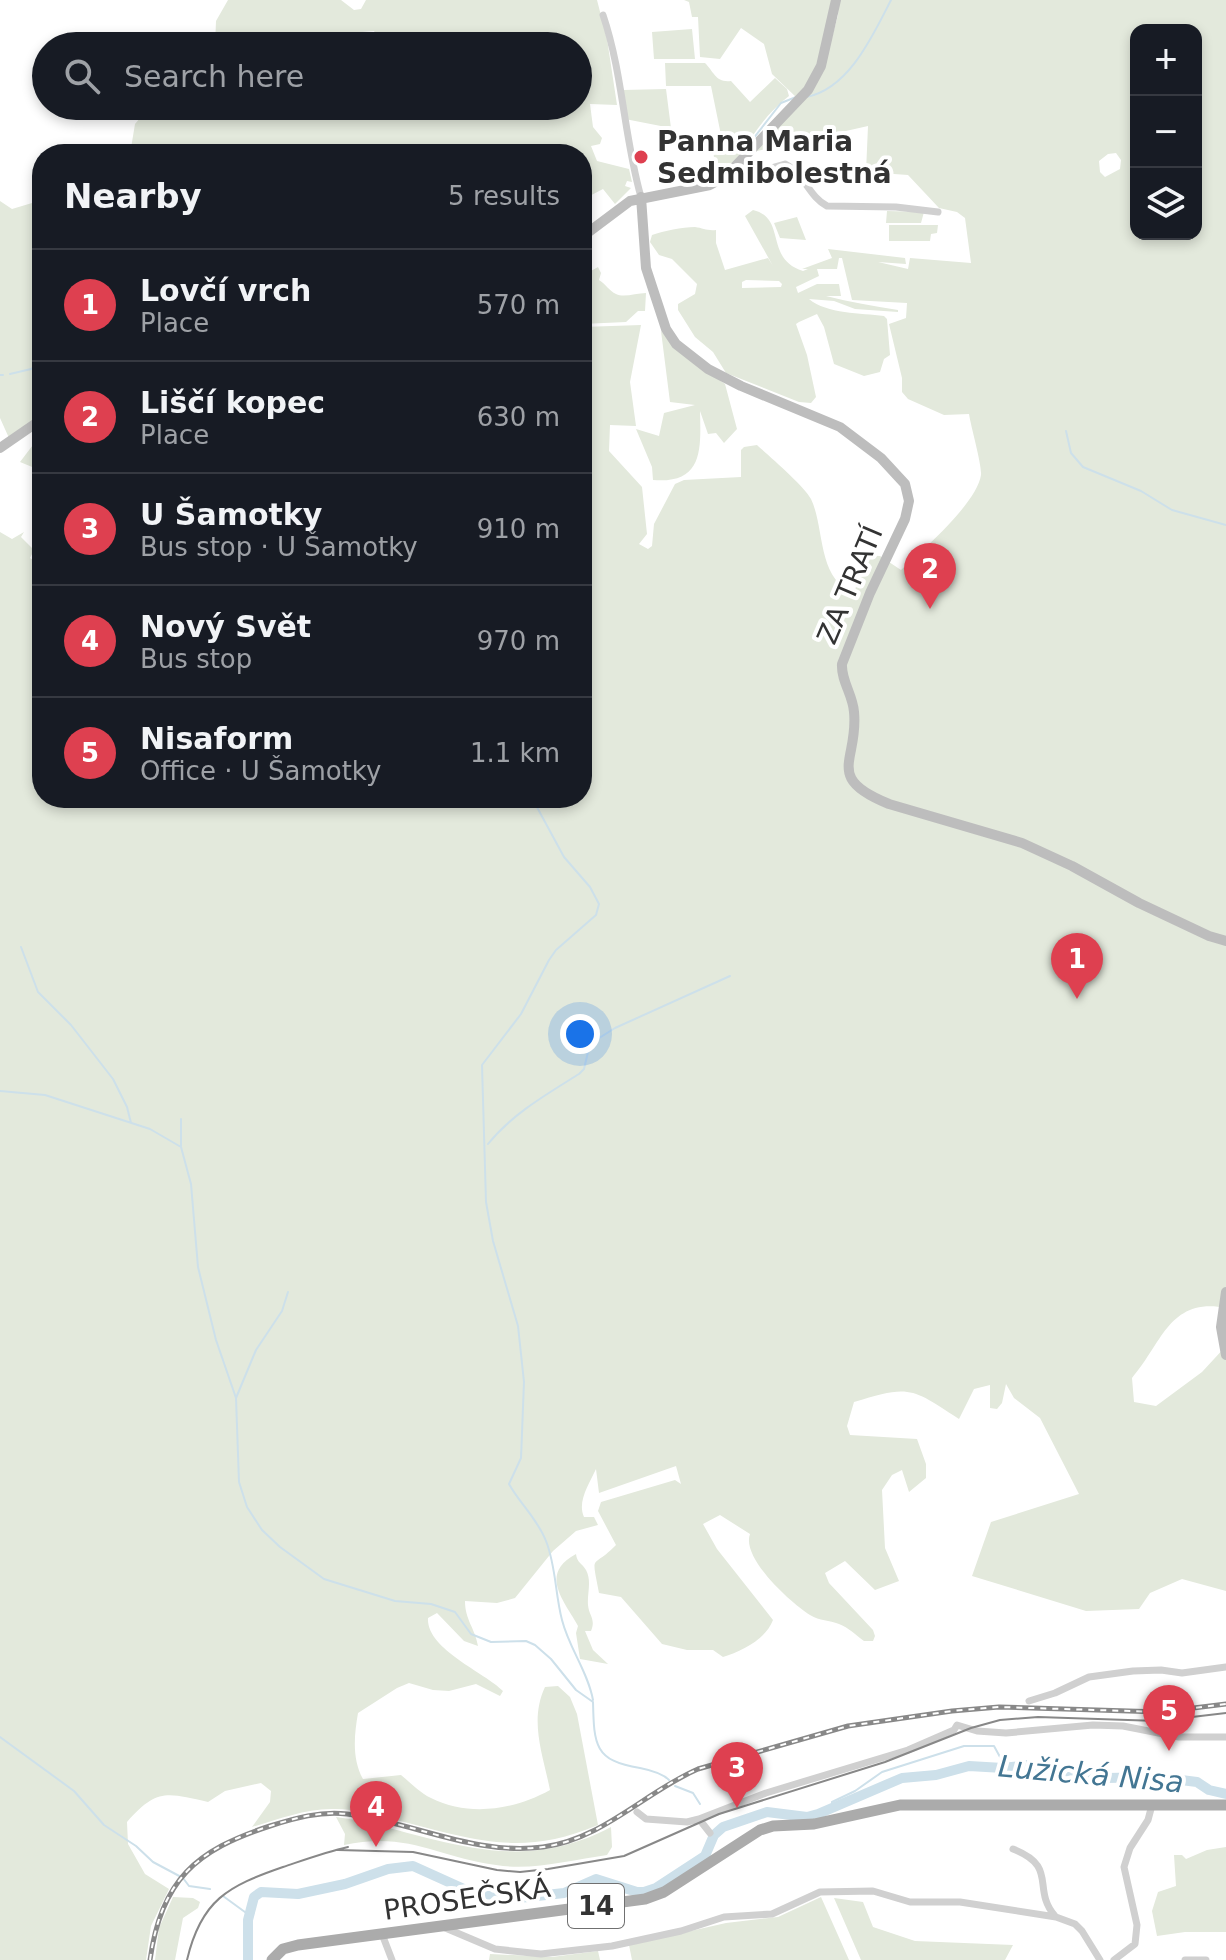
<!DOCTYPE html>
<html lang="en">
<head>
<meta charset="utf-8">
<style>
	:root { --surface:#171b24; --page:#242831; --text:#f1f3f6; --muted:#9ea1a6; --line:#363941; --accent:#de4050 }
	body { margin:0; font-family:"DejaVu Sans",sans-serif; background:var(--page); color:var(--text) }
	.controls { position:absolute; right:24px; top:24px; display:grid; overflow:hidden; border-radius:16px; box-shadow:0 4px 12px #0003 }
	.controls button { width:72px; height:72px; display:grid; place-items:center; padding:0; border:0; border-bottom:2px solid var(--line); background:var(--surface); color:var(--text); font:40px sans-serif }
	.you { position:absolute; left:580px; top:1034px; width:28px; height:28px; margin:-20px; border:6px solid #fff; border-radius:50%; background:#1a73e8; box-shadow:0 0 0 12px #1a73e833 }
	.badge { display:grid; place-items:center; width:52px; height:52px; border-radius:50%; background:var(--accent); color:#fff; font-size:26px; font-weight:700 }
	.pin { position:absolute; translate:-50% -66px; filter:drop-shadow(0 2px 4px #0008) }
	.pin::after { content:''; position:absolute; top:42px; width:28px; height:24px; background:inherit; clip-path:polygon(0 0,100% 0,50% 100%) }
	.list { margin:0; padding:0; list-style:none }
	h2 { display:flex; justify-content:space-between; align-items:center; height:104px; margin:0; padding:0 32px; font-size:34px }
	h2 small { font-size:26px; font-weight:400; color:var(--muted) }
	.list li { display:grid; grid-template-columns:52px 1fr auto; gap:24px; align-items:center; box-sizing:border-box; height:112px; padding:0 32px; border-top:2px solid var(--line) }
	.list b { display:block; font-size:30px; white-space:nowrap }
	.list p { margin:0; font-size:26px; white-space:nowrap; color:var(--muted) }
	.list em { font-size:26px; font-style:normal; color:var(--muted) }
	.icon { flex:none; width:44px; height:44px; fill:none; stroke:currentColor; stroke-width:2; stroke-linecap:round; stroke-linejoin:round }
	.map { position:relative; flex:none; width:1226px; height:1960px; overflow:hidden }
	.search { position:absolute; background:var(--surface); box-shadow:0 4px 12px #0003; left:32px; top:32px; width:560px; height:88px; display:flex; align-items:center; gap:20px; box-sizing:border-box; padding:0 28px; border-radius:44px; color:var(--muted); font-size:30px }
	.panel { position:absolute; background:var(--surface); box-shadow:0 4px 12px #0003; left:32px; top:144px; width:560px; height:664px; border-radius:32px }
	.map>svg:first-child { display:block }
	.green { fill:#e3e9dc; fill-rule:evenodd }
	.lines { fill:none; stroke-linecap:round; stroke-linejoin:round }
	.stream { stroke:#cde0ea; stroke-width:2 }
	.river { stroke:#cde0ea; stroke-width:10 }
	.street { stroke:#d0d0d0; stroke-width:7 }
	.secondary { stroke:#bdbdbd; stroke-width:10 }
	.primary { stroke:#ababab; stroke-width:11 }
	.tram { stroke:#888; stroke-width:2 }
	.rail-casing { stroke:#888; stroke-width:5 }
	.rail { stroke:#fff; stroke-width:2; stroke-dasharray:6; stroke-linecap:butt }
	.poi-dot { fill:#de4050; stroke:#fff; stroke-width:3 }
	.labels { text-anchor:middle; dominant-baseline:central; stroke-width:8; stroke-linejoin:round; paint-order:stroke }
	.shield { fill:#fff; stroke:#707070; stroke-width:2 }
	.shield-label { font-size:26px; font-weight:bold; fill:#333 }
	.poi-label { font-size:28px; font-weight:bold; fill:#333; stroke:#fff; text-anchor:start }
	.street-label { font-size:28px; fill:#333; stroke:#fff }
	.water-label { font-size:30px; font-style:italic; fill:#437693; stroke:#fff }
</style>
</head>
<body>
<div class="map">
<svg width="1226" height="1960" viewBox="0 0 1226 1960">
	<rect width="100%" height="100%" fill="#fff"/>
	<path class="green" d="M228,0H341L354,10L361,9L366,0H597L607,39L617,105L590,104L593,127L602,138L600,144L591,146L597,161L629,169L632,182L627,181L625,186L631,188L615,204L603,189L582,200V154H130L135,124L150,106H578V46H375L377,36L374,31L351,33L335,46H314L292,35L307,46H215L216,21Z
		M684,0H833L814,78L797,98L772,74L764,44L741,28L720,59L700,57L698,17H692L689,2Z
		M839,0H1226V1308C1169,1297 1162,1344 1132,1378L1134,1402L1156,1406L1202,1372L1226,1346V1591L1182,1579L1150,1593L1139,1609L1086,1611L972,1576L991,1522L1079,1494L1040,1418L1014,1398L1006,1384L1002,1403L997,1409L990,1408V1385L974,1389L959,1419C911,1387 909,1385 854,1402L847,1426L850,1435L917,1439L926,1464V1478L909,1492L902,1470L892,1475L882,1490L885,1548L899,1581L875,1590L845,1561L825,1573L829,1583L873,1630L875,1636L873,1641H864C857,1636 848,1627 839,1624C829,1620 820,1621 810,1615C791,1603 741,1558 750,1534L720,1515L703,1524L717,1549L773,1620C766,1639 742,1651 723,1657L713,1650H687L662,1644L621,1597L599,1593C591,1551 592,1570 616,1545L598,1511L601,1502L675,1480L681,1484L676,1466L599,1493L596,1469C589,1484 577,1502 584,1517H594L598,1525L576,1531L553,1551L515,1598L497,1603L465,1601C465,1620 475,1628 478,1646L464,1641L437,1613L428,1618C426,1649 484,1672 503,1691L500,1696L476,1684L449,1691L433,1690L409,1683L397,1688L358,1713C354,1736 352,1759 363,1779L401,1775C410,1782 420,1793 431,1798C469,1817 514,1810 550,1790C543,1755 529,1721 545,1687L558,1686L570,1697L577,1714L598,1825C520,1858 473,1839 396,1820C376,1815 356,1809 335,1809C306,1808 280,1819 252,1827L270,1802L271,1791L261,1783L225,1791L208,1802C167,1793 157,1788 127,1822L128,1844L145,1874L169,1889L151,1926L146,1960H0V532L12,539L24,532L21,537L34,550L30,558L42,566V798H582V327L641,325L630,382L636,426L610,425L609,451L642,487L647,534L639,544L648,549L652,546L654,524L675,484L684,480L741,477V450L744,447L757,445C770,457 804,486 811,499C825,528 817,582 855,592L861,555L880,556L901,570C922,551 977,503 981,475C982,465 971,427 969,414L944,415L908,399L902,392V378L889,324L906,318L907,303L852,300L842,258H839L837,269H817L819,276L796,287L798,293L817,284H839L841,296H826C850,302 873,306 898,310V312L855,309L834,301L809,299C827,314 861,313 884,316L887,319L890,355L884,359L880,372L864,376L834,364L824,327L817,314L799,322L796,324L807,355L816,397L811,403L799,402L726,373L713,352L695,337L678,310V304L695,294L697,284L672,259L659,255L650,242L652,235C664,231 682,227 695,227C703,228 707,231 716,230V243L725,270L768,258L773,266L745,216L753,210C787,218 764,259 803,271L808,269H802L832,258L828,249L905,258L906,264L878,262L908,269L910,258L971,263L965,218L957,212L939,208L908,175L866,172L868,126L753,152L824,68L838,15ZM1136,30H1196V234H1136ZM1116,153L1121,160L1120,169L1105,177L1100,172L1099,161L1108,154ZM746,280L779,281L782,284L781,287L742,288V282Z
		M692,29L695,59H654L652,32Z
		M665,63H705C714,72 716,83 731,81L750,102L775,78L787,89L789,96C767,113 753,134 740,156C734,165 723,173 716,180L712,136L722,140L711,86H666Z
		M666,89L671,128L625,119L623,90Z
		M42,200V415L9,438L0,418V201L12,209Z
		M887,211L924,212L921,223H886Z
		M797,217L806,240L780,238L774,223Z
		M889,225H938L937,233L931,234L930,241H889Z
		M598,267L601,273L599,280C606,284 609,291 616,294C624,298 636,293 646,293L645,311H638L626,322L582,324V276Z
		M661,331L679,350L725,384L737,429L724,443L716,433L708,434L700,411C701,450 703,484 653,480L652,467L636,429L659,436L664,413L695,405L670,402Z
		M42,433V471L20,462Z
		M576,1554C577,1563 582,1563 586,1570C592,1581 587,1594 588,1605C589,1616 596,1619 591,1631H585L593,1650L608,1664L580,1659L576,1633L578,1626C565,1602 538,1574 576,1554Z
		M336,1817L356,1820C449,1841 520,1875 611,1827L612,1847L607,1855C571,1860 532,1871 496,1865C438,1857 407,1831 344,1845L345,1834Z
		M1226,1847V1932H1185L1157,1936L1152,1911L1158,1892L1176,1886L1174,1855H1182L1186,1859L1207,1850Z
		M173,1897L193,1898L200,1902L198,1908L183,1918L175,1960H155L159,1928Z
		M821,1897L849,1960H632L629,1945L726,1923L778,1917Z
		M834,1898L863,1902L873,1927L915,1941L1013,1945L1005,1960H861Z
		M598,1951L600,1960H489L490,1954L552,1957Z"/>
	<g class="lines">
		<path class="stream" d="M806,97C849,89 873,35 891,0
			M746,148L781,103L796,97
			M10,374L31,369L42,361
			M0,375H3
			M1066,431L1071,453L1083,467L1141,491L1172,510L1226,525
			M532,798L564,857L590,887L599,904L596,915L556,950L549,960L521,1014L482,1065L486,1202L493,1241L518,1326L524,1382L521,1458L509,1484C520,1504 537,1518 546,1541C556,1566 555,1593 562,1620C569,1648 588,1672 593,1700
			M21,947L38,992L71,1025L113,1079L127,1107L131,1123
			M0,1091L45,1095L150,1129L181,1147L191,1184L198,1267L216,1340L236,1398L239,1482L247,1507L262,1530L280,1547L324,1579L395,1601L431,1604L455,1612L471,1634L491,1642L526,1641L535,1645L551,1659L576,1690L593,1702C594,1744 594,1761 640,1768C650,1770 662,1773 669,1780
			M181,1119V1146
			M488,1144C512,1114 547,1094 579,1074L584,1069L588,1052L596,1040L615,1028L730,976
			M236,1398L256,1350L282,1311L288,1292
			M0,1737L74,1791L104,1825L136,1846L153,1862L183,1878L189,1886L210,1889
			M675,1786L693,1793L700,1804
			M832,1809V1802L855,1791L882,1772L964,1746H994L1000,1757L1014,1766
			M223,1896L249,1915"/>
		<path class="river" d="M248,1960V1920L254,1897L261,1892L298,1894L345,1884L388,1869L413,1866L475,1894L510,1899L564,1893L596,1879L637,1892H644L656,1888L705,1856L714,1835L723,1827L767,1812L807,1817L818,1814L902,1778L936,1775L969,1766L1003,1768L1028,1765L1106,1778L1157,1777L1197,1782L1209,1790L1226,1794"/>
		<path class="street" d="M603,15C623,74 624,138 641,197
			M718,183L785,164C804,173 809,197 827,206L896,207L938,212
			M1029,1701L1055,1693L1089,1677L1133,1671L1161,1670L1182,1673L1226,1667
			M637,1812L646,1819L687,1822L699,1819L766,1793L908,1750L954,1730L957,1725L977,1731L1006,1733L1093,1725L1123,1726L1179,1737H1226
			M699,1819L710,1833
			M1013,1849C1059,1867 1031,1888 1055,1916
			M443,1927L495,1949L541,1954L612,1946L681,1931L724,1917L772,1914L820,1892L873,1891L910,1902H960L1056,1917L1075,1924L1082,1931L1100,1960
			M382,1934L392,1960
			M1114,1960L1135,1944L1137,1925L1124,1867L1130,1848L1148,1820L1152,1805
			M1185,1960H1206"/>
		<path class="secondary" d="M641,197L646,268L666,329L676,344L708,369L741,386L840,427L881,458L905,484L909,501L905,519L870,593L842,664C841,681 853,695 854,712C859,761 823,777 889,804L1022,843L1072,866L1139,903L1209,936L1226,941
			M582,237L630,201L710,185L726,176L808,90L821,66L836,0
			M0,448L42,419
			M1226,1292L1221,1327L1226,1355"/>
		<path class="primary" d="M272,1960L283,1949L298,1945L645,1899L664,1892L760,1830L773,1826L814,1824L900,1805H1226"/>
		<path class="tram" d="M338,1850L413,1852L497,1870L520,1872L548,1869L624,1856L719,1814L885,1762L971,1728L1000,1720L1038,1717L1158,1721L1226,1713
			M187,1960C201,1900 228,1886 283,1867C304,1860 326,1852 348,1847"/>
		<defs>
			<path id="rail" d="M150,1960C161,1880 196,1850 270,1826C295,1818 320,1811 347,1814C413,1822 475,1856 543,1847C603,1839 645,1792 698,1769L848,1726L952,1711L999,1707L1161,1712L1226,1704"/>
		</defs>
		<use href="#rail" class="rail-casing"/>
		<use href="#rail" class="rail"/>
	</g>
	<circle class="poi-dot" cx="641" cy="157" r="8"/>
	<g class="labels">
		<rect class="shield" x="568" y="1884" width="56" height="44" rx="6"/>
		<g class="shield-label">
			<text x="596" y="1906">14</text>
		</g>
		<g class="poi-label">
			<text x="657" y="141">Panna Maria<tspan x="657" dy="32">Sedmibolestná</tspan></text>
		</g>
		<g class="street-label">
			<text transform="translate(850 585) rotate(-67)">ZA TRATÍ</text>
			<text transform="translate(467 1899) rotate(-8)">PROSEČSKÁ</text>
		</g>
		<g class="water-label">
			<text transform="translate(1091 1774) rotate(5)">Lužická Nisa</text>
		</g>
	</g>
</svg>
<div class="controls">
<button>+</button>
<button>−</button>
<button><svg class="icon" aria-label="layers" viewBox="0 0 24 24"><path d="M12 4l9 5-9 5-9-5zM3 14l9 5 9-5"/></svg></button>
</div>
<div class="you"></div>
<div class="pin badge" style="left:1077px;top:999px">1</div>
<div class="pin badge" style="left:930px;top:609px">2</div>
<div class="pin badge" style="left:737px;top:1808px">3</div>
<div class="pin badge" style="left:376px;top:1847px">4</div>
<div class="pin badge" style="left:1169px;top:1751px">5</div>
<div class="search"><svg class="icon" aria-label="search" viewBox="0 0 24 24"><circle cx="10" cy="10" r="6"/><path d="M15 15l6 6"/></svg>Search here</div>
<section class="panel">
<h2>Nearby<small>5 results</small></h2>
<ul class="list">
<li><span class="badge">1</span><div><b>Lovčí vrch</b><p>Place</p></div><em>570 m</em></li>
<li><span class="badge">2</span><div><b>Liščí kopec</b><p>Place</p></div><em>630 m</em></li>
<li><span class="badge">3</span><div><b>U Šamotky</b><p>Bus stop · U Šamotky</p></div><em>910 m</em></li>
<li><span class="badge">4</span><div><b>Nový Svět</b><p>Bus stop</p></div><em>970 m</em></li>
<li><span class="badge">5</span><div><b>Nisaform</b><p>Office · U Šamotky</p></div><em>1.1 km</em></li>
</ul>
</section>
</div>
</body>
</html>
